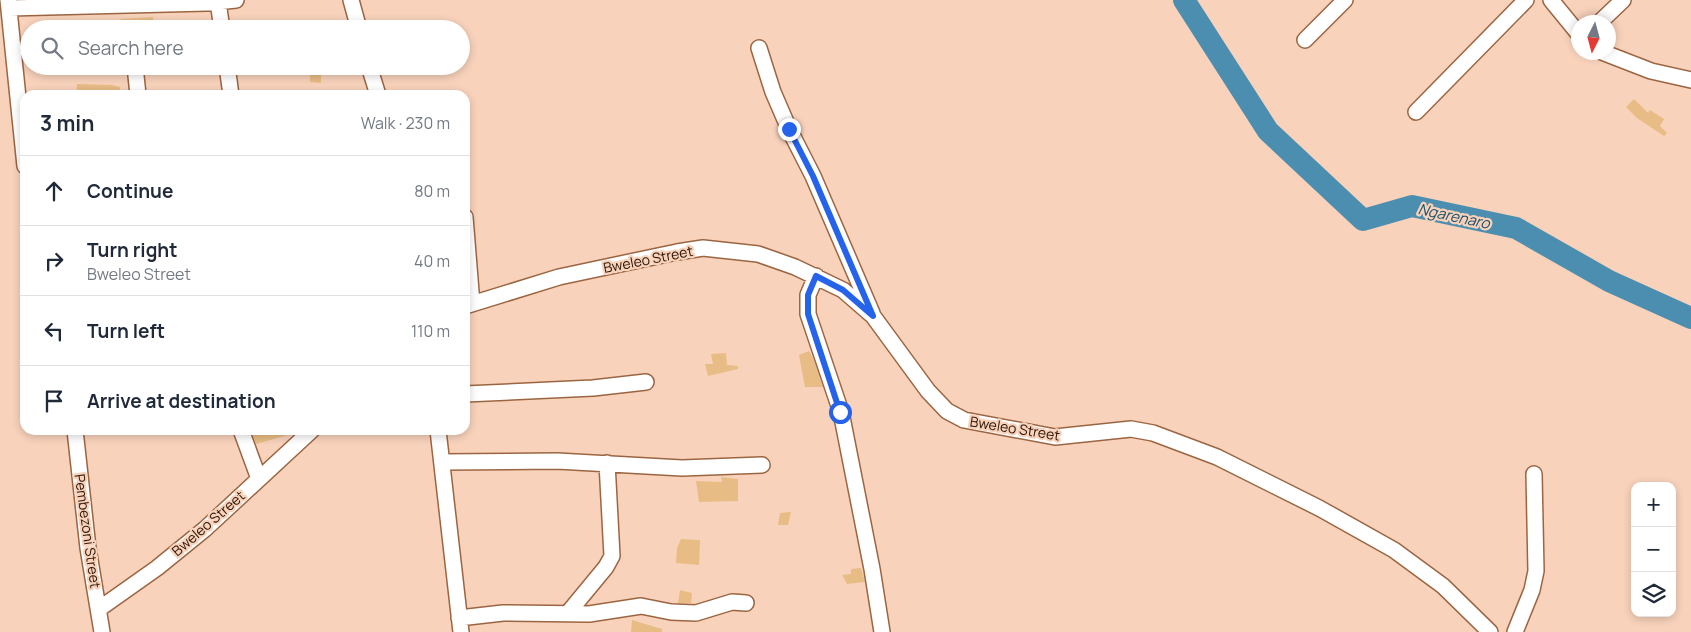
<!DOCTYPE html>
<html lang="en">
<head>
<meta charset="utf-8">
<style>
	:root { --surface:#fff; --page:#f6f6f7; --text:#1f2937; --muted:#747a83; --line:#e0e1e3 }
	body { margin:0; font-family:Manrope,sans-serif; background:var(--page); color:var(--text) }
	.controls { position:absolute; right:15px; bottom:15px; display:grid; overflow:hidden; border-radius:10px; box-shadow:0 2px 8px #0003 }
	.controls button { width:45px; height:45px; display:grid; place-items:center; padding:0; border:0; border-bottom:1px solid var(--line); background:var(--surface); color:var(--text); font:25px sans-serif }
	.compass { position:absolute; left:1571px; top:15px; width:45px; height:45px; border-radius:50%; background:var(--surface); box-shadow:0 2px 8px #0003; rotate:186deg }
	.stop { position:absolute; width:15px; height:15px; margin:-11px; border:4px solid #2563eb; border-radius:50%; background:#fff }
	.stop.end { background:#2563eb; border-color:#fff; box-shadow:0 1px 5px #0008 }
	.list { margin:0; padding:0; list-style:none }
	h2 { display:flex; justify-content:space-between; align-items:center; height:65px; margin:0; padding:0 20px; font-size:21px }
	h2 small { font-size:16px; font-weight:400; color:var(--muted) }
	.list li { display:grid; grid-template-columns:32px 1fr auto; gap:15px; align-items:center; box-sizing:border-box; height:70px; padding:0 20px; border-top:1px solid var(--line) }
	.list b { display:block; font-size:19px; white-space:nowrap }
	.list p { margin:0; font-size:16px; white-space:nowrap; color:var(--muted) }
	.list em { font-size:16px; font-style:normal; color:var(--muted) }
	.icon { flex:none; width:28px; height:28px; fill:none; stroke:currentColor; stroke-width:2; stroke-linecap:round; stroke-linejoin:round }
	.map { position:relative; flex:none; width:1691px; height:632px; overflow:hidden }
	.search { position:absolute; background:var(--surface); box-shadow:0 2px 8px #0003; left:20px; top:20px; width:450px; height:55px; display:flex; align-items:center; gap:12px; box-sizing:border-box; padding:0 18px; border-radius:28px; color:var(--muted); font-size:19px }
	.panel { position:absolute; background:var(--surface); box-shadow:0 2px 8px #0003; left:20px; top:90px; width:450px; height:345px; border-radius:15px }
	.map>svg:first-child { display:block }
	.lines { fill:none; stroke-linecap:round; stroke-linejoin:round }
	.river { stroke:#4b8eb0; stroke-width:22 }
	.building { fill:#e8bc85 }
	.minor-casing { stroke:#9c6541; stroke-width:18 }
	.minor { stroke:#fff; stroke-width:15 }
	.route { stroke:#2563eb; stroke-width:6 }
	.labels { text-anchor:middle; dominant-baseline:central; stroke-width:4.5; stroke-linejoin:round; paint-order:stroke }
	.street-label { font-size:14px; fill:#2b1506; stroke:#f8d2bb }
	.water-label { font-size:15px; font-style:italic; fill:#1c516a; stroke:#f8d2bb }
</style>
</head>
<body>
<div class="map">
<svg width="1691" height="632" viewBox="0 0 1691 632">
	<rect width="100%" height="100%" fill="#f8d2bb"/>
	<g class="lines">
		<path class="river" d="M1184,0L1268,131L1363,220L1412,206L1516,228L1609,281L1691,318"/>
	</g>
	<path class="building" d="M153,17L154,29H121L120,19Z
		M310,66H321V83L310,82Z
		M77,84L112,85L120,87V95H76Z
		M1634,99L1648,113L1650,110L1664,119L1660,126L1667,133L1664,136L1637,118L1626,107Z
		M809,351L813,358L823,387H805L799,355Z
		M726,353L727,365L738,366V369L708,376L705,364H713L711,354Z
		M269,430H295V433L256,444L252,434Z
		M721,477L738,479V501L699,502L696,481L722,482Z
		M791,512L788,525H778L780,513Z
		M681,539L700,540L699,565L676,563L677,548Z
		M861,568L865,582L847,584L842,575L851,574V569Z
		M680,590L692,593L691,603H678Z
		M632,620L662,629V632H631Z"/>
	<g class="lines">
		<defs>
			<path id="minor" d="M8,0L25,166
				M351,0L359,29
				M1551,0L1578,33
				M218,2L222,29
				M9,8L207,3L236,0
				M1600,22L1623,0
				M1305,40L1345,0
				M759,48L773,92L789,129L813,176L872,313
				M1602,52L1651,71L1691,80
				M135,66L138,95
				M227,66L231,95
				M369,66L378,95
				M1416,112L1526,0
				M465,217L472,304
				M816,276L808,295V314L841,412L872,569L882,632
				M465,306L559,277L677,252L703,248L758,254L795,267L843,290L873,316L928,391L947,411L964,420L1055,437L1131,429L1153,433L1217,457L1319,508L1394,550L1443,586L1490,632
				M465,394L593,388L646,382
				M75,430L88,548L102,632
				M241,430L259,479
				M438,430L461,632
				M443,462L557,461L682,468L762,465
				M99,609L157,568L205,529L312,430
				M568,613L606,567L612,556L607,463
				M459,618L503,613L589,614L641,606L671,612L696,613L732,602L746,603
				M1515,632L1532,590L1536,571L1534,474"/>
		</defs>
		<use href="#minor" class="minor-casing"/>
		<use href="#minor" class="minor"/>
	</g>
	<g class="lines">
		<path class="route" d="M789,129L813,176L873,316L843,290L816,276L808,295V314L840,412"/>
	</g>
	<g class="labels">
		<g class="street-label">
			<text transform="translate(648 259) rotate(-11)">Bweleo Street</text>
			<text transform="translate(1015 428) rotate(9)">Bweleo Street</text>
			<text transform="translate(208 523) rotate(-41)">Bweleo Street</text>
			<text transform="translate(88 531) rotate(82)">Pembezoni Street</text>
		</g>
		<g class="water-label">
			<text transform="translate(1454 216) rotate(12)">Ngarenaro</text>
		</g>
	</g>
</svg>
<div class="controls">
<button>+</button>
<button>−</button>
<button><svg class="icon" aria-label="layers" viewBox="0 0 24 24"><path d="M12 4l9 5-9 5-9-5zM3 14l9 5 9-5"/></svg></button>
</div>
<svg class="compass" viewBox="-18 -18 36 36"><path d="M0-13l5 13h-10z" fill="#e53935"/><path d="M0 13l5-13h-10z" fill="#747a83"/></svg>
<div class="stop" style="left:840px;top:412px"></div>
<div class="stop end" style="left:789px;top:129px"></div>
<div class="search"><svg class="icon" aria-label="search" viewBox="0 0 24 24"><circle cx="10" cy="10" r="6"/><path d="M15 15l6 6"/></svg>Search here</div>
<section class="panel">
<h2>3 min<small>Walk · 230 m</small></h2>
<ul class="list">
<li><svg class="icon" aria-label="ahead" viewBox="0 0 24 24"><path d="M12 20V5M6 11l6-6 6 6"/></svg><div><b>Continue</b></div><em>80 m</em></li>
<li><svg class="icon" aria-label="right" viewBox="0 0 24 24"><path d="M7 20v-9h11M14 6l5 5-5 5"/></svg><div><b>Turn right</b><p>Bweleo Street</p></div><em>40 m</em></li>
<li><svg class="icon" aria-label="left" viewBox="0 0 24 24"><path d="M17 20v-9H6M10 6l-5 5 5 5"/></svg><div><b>Turn left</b></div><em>110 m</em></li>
<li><svg class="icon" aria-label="arrive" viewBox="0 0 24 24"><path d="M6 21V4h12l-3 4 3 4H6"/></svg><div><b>Arrive at destination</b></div></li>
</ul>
</section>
</div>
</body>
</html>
